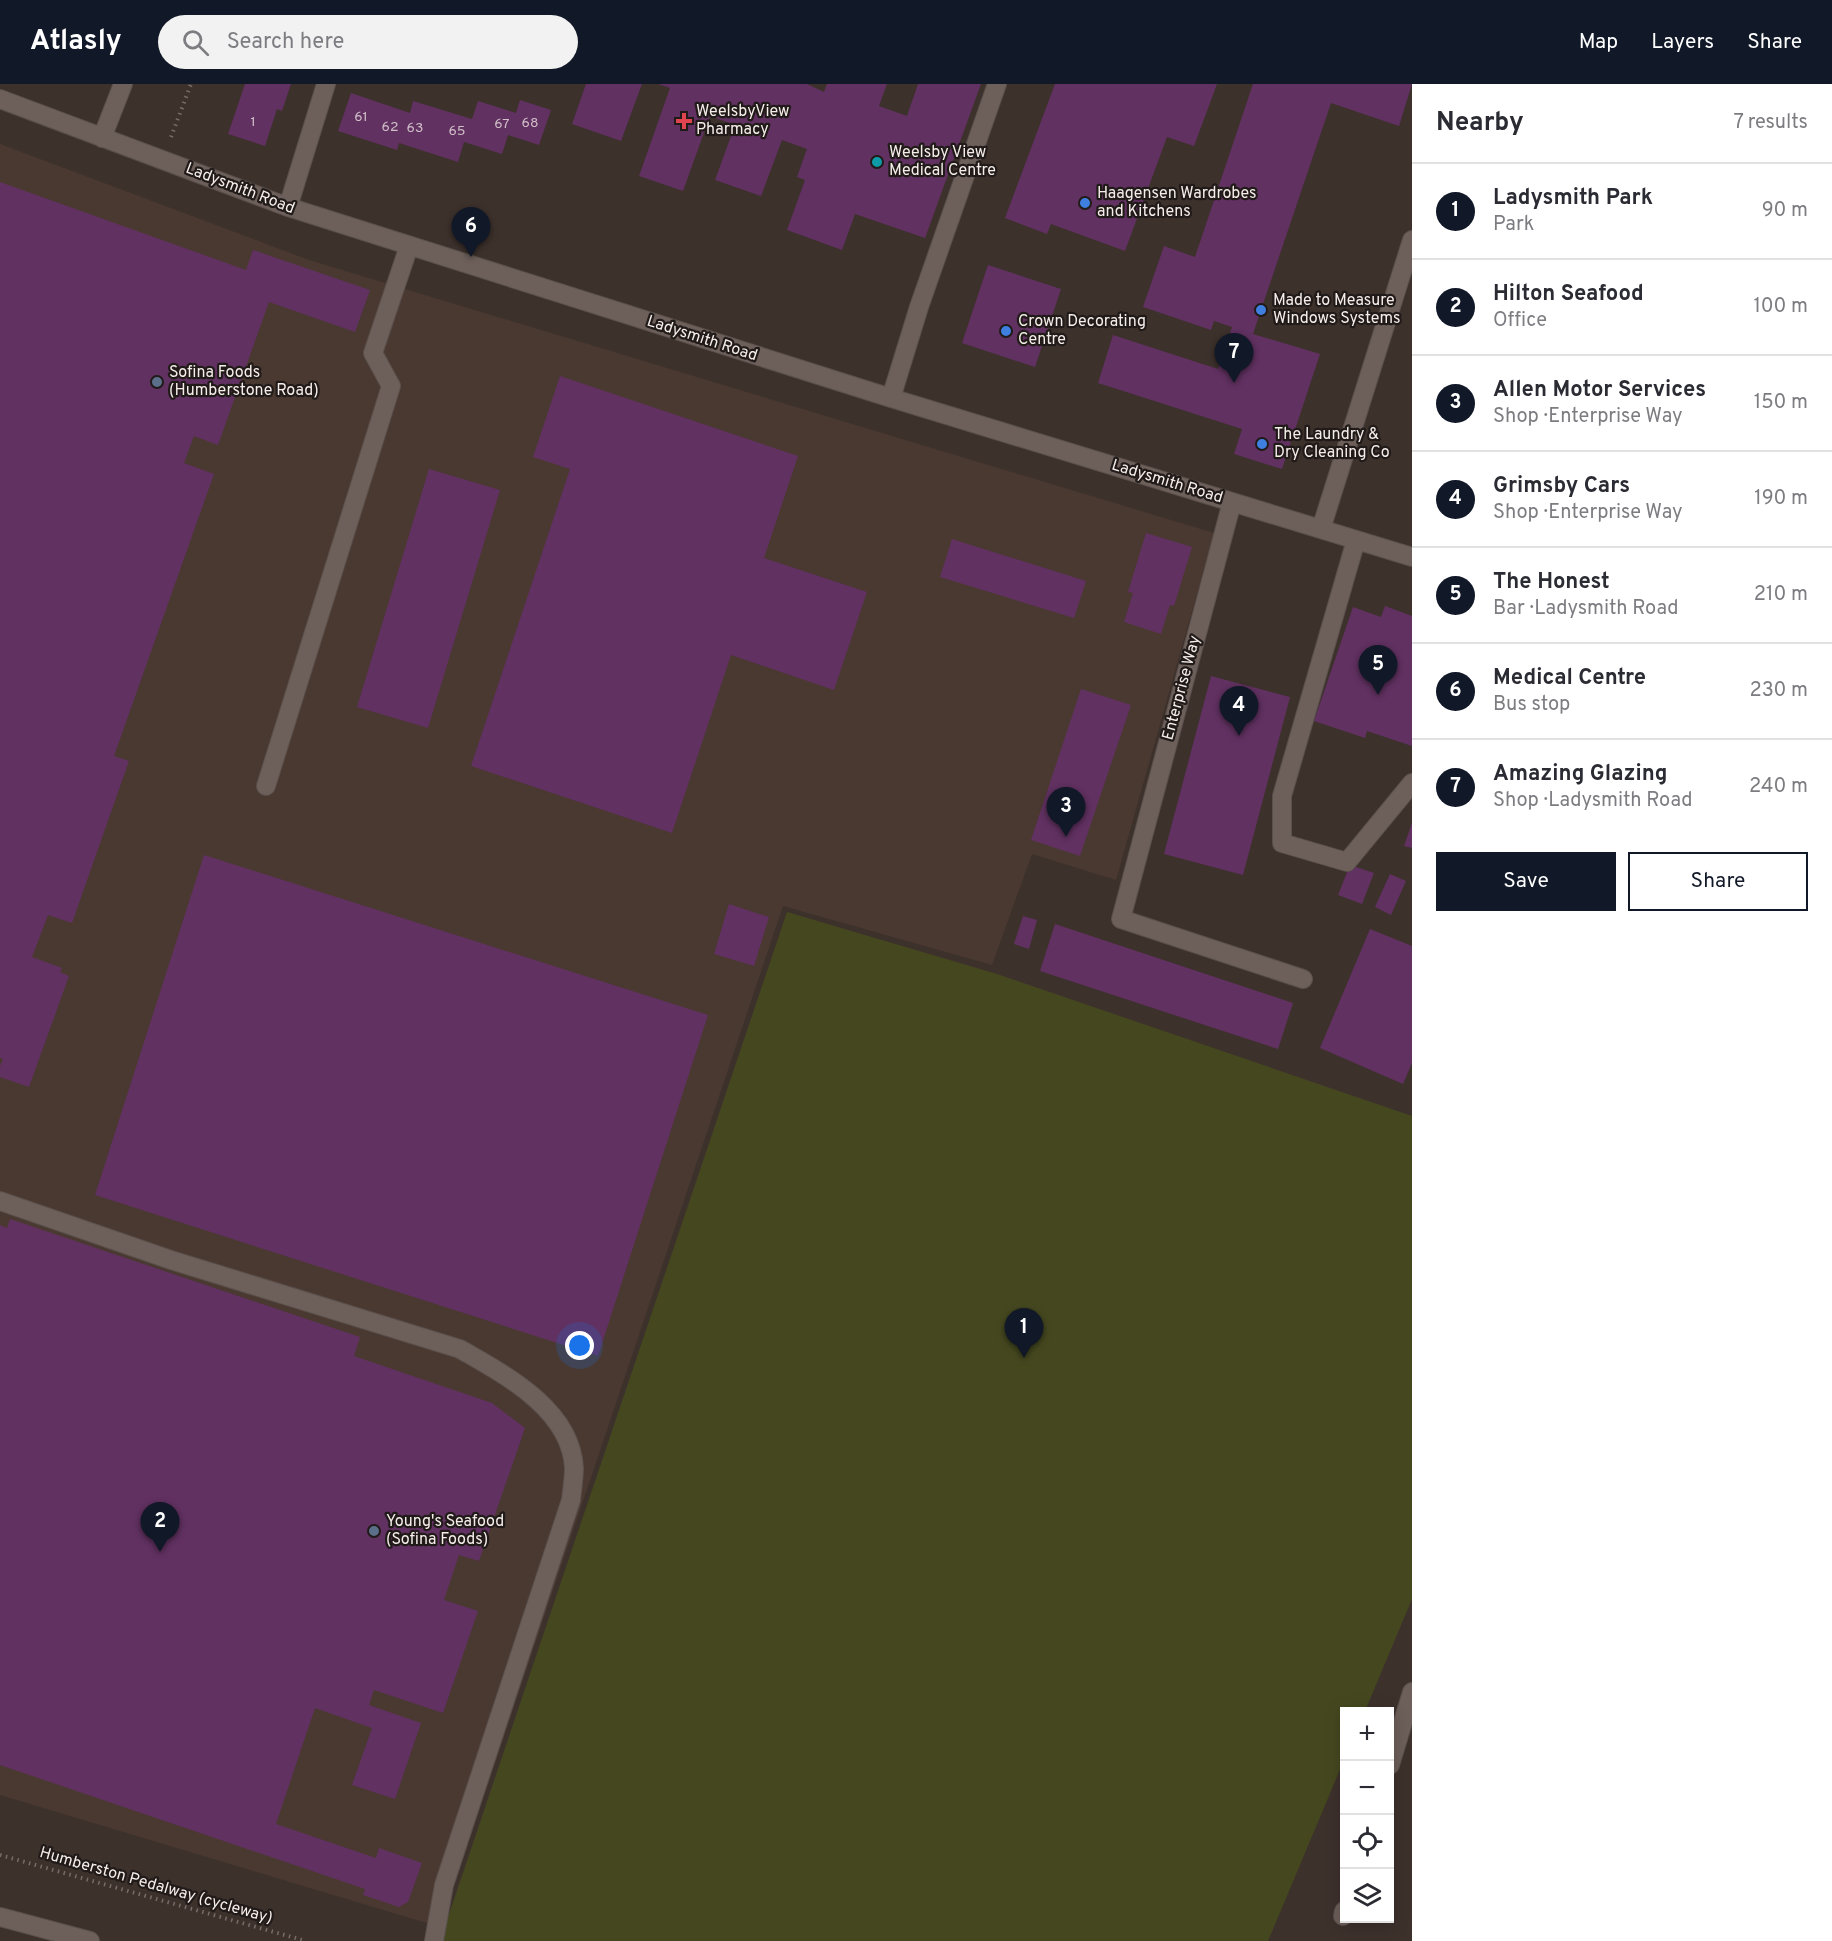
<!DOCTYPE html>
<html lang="en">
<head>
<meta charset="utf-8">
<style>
	:root { --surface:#fff; --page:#f2f2f3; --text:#2b2b33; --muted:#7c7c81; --line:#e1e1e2; --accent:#111827 }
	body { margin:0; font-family:Overpass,sans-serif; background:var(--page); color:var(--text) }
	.controls { position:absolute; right:18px; bottom:18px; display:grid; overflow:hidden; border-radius:0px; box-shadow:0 3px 15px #0003 }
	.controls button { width:54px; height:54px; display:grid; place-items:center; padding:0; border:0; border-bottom:2px solid var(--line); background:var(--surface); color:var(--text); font:30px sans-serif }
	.you { position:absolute; left:580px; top:1262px; width:21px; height:21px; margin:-15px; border:4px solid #fff; border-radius:50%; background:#1a73e8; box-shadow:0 0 0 9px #1a73e833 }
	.badge { display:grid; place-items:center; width:39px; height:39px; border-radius:50%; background:var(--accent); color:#fff; font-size:20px; font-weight:700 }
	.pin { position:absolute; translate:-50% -50px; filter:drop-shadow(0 2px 3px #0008) }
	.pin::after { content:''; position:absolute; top:32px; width:21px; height:18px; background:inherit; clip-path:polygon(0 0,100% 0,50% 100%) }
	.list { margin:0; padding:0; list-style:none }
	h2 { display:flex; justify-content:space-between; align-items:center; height:78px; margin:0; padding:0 24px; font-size:26px }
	h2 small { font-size:20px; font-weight:400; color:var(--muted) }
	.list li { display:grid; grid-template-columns:39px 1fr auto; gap:18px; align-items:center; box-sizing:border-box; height:96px; padding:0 24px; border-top:2px solid var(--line) }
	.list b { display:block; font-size:22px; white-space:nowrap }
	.list p { margin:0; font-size:20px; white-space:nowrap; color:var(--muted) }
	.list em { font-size:20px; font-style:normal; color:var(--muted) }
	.actions { display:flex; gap:12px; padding:18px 24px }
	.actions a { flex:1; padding:14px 0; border:2px solid var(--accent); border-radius:0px; text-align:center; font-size:21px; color:var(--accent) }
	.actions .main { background:var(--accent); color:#fff }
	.icon { flex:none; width:33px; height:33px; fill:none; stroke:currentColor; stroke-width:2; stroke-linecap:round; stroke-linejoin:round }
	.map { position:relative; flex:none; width:1412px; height:1857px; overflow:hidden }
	header { display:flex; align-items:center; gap:36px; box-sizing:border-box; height:84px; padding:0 30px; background:var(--accent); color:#fff }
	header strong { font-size:28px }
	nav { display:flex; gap:33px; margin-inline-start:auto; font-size:21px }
	.search { width:420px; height:54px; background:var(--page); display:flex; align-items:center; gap:15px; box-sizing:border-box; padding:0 21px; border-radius:33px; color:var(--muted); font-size:22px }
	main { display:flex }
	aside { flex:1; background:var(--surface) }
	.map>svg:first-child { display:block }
	.built { fill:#4a3931 }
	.green { fill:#45481f }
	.building { fill:#613161 }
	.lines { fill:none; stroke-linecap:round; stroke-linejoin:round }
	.minor-casing { stroke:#5a504c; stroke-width:20 }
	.path { stroke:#776c68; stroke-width:4; stroke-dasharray:1.5 4.5; stroke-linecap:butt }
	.minor { stroke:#6d5f5a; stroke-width:18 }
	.health-dot { fill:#e0444e; stroke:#201a18; stroke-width:2 }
	.culture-dot { fill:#0f9aa8; stroke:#201a18; stroke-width:2 }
	.shop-dot { fill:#3f7fe0; stroke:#201a18; stroke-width:2 }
	.service-dot { fill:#5c6f8a; stroke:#201a18; stroke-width:2 }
	.labels { text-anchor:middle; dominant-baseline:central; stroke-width:4.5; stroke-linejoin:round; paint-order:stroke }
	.number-label { font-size:14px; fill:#d0bec8 }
	.poi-label { font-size:16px; fill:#f5edea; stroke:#201a18; text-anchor:start }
	.street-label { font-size:16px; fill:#f5edea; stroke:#201a18 }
</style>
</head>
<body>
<header>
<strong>Atlasly</strong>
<div class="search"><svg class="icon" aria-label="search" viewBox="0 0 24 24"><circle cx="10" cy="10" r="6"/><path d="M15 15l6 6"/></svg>Search here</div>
<nav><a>Map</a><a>Layers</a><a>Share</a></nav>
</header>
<main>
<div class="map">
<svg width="1412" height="1857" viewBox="0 0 1412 1857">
	<rect width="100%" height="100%" fill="#3d312c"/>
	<path class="built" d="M0,60L309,176L1214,449L1116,796L1032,770L992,881L783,822L440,1843L0,1711Z"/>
	<path class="green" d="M787,828L997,890L1412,1032V1515L1365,1627L1344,1628V1676L1268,1857H440Z"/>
	<path class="building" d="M245,0H291L282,27L277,25L265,62L228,50Z
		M586,0H642L621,57L572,40Z
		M658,0H807L824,8L827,0H887L879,22L907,32L918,0H981L925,154L855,130L842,166L787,146L805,96L797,93L807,65L782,56L761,112L715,96L735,41L710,32L683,107L639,92L670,4Z
		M1055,0H1217L1194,62L1167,53L1125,167L1051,140L1047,150L1005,134Z
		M1253,0H1412L1399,42L1331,19L1261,226L1253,250L1320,270L1282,385L1234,370L1242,345L1098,299L1113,251L1218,285L1232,243L1214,237L1211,246L1143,223L1164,162L1195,173Z
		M351,9L410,29L413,17L472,35L478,17L516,29L520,16L551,26L539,61L508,51L502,70L464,58L458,78L399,59L397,66L338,47Z
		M0,98L246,186L253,166L370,206L355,248L269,218L218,361L194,352L184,379L214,390L114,672L129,677L72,839L48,831L32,873L62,884L60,888L69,892L29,1003L0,993V982L3,975L0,974Z
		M988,181L1061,205L1035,283L962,259Z
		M560,292L798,372L764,474L867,508L834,606L731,571L672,749L471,682L570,385L533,373Z
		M429,385L500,406L428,644L357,623Z
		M1146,449L1192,463L1174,522L1170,521L1161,550L1124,538L1133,509L1128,508Z
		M952,455L1086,497L1074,534L940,493Z
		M1385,522L1412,532V662L1367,647L1365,654L1314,637L1353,523L1381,533Z
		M1211,592L1290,613L1243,791L1164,770Z
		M1081,605L1131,621L1080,772L1031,756Z
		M1412,739V764L1404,762Z
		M204,771L708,931L598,1272L95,1111Z
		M1350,781L1374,789L1362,820L1338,811Z
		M1390,790L1406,797L1391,831L1375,823Z
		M729,820L769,833L754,882L714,870Z
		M1023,832L1037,836L1029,865L1014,860Z
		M1055,840L1293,919L1278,965L1040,887Z
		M1370,845L1412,862V979L1403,1000L1320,964Z
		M10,1135L360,1253L354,1272L492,1319L525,1344L479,1477L459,1471L444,1516L478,1527L443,1629L374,1606L369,1621L421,1639L395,1715L352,1701L372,1644L315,1624L276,1740L376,1774L379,1764L422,1779L408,1818L399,1823L363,1811L365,1805L0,1681V1141L7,1144Z"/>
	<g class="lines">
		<defs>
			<path id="minor" d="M0,15L288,123L891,314L1412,473
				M102,54L123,0
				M288,123L326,0
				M891,314L919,223L997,0
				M1232,418L1121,835L1303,895
				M1321,445L1412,156
				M1356,456L1282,712V759L1347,778L1412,699
				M266,702L391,302L373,269L409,162
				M0,1117L171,1176L460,1265C505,1291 571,1325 574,1384C574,1394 572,1406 571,1416L444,1801L434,1857
				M1390,1681L1412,1608
				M1343,1832L1344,1827
				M0,1833L90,1857"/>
		</defs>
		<use href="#minor" class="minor-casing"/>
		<path class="path" d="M171,53L191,0
			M0,1771L306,1857"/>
		<use href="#minor" class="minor"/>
	</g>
	<path class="health-dot" d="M681 28h6v6h6v6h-6v6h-6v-6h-6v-6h6z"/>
	<circle class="culture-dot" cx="877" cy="78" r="6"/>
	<g class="shop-dot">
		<circle cx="1085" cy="119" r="6"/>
		<circle cx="1261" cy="226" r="6"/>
		<circle cx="1006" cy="247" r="6"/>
		<circle cx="1262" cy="360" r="6"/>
	</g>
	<g class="service-dot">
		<circle cx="157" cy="298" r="6"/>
		<circle cx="374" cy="1447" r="6"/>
	</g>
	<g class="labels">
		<g class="number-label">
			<text x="361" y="33">61</text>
			<text x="253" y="38">1</text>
			<text x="530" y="39">68</text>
			<text x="502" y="40">67</text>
			<text x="390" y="43">62</text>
			<text x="415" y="44">63</text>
			<text x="457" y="47">65</text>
		</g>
		<g class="poi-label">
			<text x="696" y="28">WeelsbyView<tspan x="696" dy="18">Pharmacy</tspan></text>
			<text x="889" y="69">Weelsby View<tspan x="889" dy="18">Medical Centre</tspan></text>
			<text x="1097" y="110">Haagensen Wardrobes<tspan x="1097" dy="18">and Kitchens</tspan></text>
			<text x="1273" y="217">Made to Measure<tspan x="1273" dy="18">Windows Systems</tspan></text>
			<text x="1018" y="238">Crown Decorating<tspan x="1018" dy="18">Centre</tspan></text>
			<text x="169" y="289">Sofina Foods<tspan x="169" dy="18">(Humberstone Road)</tspan></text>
			<text x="1274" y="351">The Laundry &amp;<tspan x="1274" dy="18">Dry Cleaning Co</tspan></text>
			<text x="386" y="1438">Young's Seafood<tspan x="386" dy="18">(Sofina Foods)</tspan></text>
		</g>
		<g class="street-label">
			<text transform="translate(240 105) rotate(21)">Ladysmith Road</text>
			<text transform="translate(702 255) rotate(18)">Ladysmith Road</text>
			<text transform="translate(1167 398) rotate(17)">Ladysmith Road</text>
			<text transform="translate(1182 604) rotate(-75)">Enterprise Way</text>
			<text transform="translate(156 1802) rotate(16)">Humberston Pedalway (cycleway)</text>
		</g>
	</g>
</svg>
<div class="controls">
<button>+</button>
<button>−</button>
<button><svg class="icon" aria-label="locate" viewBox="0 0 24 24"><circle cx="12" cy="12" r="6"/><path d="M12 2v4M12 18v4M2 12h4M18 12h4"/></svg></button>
<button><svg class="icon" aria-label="layers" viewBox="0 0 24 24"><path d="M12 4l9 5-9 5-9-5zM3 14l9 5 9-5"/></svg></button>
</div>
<div class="you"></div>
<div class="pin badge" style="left:1024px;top:1274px">1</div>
<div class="pin badge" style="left:160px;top:1468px">2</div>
<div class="pin badge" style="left:1066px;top:753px">3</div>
<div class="pin badge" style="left:1239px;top:652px">4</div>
<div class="pin badge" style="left:1378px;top:611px">5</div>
<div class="pin badge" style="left:471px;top:173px">6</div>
<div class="pin badge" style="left:1234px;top:299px">7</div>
</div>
<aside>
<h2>Nearby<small>7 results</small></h2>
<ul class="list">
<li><span class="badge">1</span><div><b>Ladysmith Park</b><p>Park</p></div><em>90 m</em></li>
<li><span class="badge">2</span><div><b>Hilton Seafood</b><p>Office</p></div><em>100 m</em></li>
<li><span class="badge">3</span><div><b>Allen Motor Services</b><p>Shop · Enterprise Way</p></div><em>150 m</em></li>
<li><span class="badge">4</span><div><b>Grimsby Cars</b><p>Shop · Enterprise Way</p></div><em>190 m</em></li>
<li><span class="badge">5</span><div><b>The Honest</b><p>Bar · Ladysmith Road</p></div><em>210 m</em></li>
<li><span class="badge">6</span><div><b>Medical Centre</b><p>Bus stop</p></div><em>230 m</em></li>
<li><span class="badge">7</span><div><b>Amazing Glazing</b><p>Shop · Ladysmith Road</p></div><em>240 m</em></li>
</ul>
<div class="actions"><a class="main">Save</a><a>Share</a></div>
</aside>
</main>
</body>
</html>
